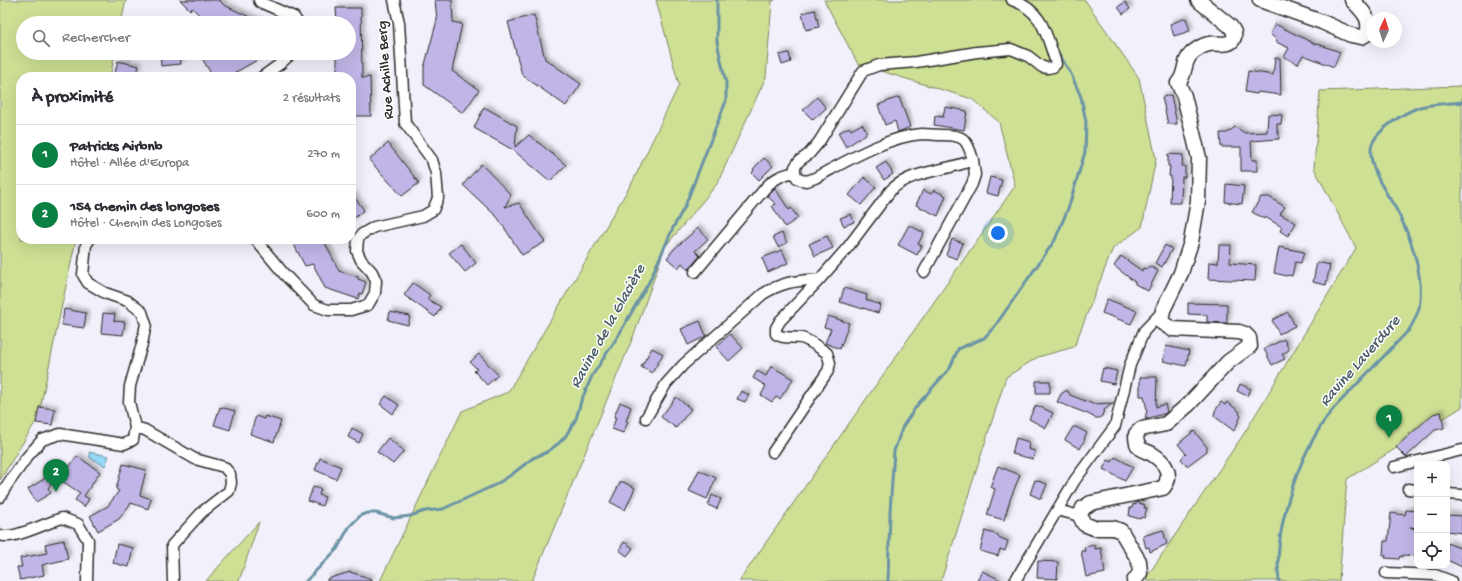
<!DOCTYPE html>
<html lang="fr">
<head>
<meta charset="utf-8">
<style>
	:root { --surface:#fff; --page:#f7f7f7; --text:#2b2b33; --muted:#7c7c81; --line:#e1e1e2; --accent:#0b8043 }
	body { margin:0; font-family:"Gochi Hand",sans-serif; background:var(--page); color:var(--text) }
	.controls { position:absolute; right:12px; bottom:12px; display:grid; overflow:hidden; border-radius:8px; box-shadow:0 4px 16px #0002 }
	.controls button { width:36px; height:36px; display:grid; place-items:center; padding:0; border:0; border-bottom:1px solid var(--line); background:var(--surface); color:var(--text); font:20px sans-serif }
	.compass { position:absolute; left:1366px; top:12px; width:36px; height:36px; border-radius:50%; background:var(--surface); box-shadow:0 4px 16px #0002; rotate:4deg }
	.you { position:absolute; left:998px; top:233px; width:14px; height:14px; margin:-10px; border:3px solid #fff; border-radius:50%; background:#1a73e8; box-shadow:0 0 0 6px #1a73e833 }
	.badge { display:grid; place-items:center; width:26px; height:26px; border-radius:50%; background:var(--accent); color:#fff; font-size:13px; font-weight:700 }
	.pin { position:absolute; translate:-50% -33px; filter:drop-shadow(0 1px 2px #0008) }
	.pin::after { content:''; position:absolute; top:21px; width:14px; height:12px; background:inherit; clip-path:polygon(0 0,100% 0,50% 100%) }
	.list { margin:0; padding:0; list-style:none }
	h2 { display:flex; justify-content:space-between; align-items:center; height:52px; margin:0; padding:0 16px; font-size:17px }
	h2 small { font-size:13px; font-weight:400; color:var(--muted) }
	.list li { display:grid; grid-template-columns:26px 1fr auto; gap:12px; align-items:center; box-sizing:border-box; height:60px; padding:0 16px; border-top:1px solid var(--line) }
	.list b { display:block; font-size:15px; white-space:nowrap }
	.list p { margin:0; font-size:13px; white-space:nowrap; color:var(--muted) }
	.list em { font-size:13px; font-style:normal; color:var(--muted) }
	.icon { flex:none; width:22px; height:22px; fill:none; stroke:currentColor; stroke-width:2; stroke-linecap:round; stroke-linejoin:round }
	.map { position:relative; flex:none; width:1462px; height:581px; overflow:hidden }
	.search { position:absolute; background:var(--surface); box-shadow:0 4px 16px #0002; left:16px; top:16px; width:340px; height:44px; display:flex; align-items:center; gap:10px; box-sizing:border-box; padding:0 14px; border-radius:22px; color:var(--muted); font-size:15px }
	.panel { position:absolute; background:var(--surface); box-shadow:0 4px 16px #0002; left:16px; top:72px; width:340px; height:172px; border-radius:16px }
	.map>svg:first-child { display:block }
	.green { fill:#cee094; stroke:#7c8660 }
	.water { fill:#96d9f8; stroke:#6b93a6 }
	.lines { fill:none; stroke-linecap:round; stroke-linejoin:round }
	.stream { stroke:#6b93a6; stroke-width:3 }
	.building { fill:#c0b5e6; stroke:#2b2b2b; filter:url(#shadow) }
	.street-casing { stroke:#2b2b2b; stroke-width:13 }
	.secondary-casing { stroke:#2b2b2b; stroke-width:17 }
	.street { stroke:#fff; stroke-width:10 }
	.secondary { stroke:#fff; stroke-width:14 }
	.labels { text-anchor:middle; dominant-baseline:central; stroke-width:3; stroke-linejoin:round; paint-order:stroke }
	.street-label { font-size:15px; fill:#2b2b2b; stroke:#fff }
	.water-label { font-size:16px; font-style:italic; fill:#4b5f68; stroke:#fff }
</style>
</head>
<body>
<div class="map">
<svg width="1462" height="581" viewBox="0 0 1462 581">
	<defs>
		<filter id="shadow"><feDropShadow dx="3" dy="-3" stdDeviation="2" flood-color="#0004"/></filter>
	</defs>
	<rect width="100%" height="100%" fill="#f2f0fa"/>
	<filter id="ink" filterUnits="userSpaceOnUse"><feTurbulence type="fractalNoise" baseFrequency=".025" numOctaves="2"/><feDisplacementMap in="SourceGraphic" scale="8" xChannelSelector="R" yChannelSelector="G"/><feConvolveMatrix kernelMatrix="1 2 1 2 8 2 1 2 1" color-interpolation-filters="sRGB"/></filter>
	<g filter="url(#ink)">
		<path class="green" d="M0,0H126L121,23H23V53H115L110,77H21V239H76L38,418L0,480Z
			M656,0H775L772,1L766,77L717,184L665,247L635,332L532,581H380L462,411L508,392L633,181L679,85Z
			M824,0H1085L1139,78L1156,159L1142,227L1113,248L1074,347L1038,357L1006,377L941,581H739L1015,186L999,122L972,99L858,64Z
			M1462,86V407L1347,479L1339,581H1147L1146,578L1245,432L1356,248L1314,168L1320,91Z
			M259,522L239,581H206L212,574Z"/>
		<path class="water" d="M89,452L109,456L105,466L90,458Z"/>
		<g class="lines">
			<path class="stream" d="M306,581L337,549L349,527L361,515L368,513H376L394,518L410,516L425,511L443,509L495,485L511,475L533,458L547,452L559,443L565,437L576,419L581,401L592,376L618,336L649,282L673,228L685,206L726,101V83L717,42V0
				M888,581L890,512L894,451L903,426L918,404L950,368L958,349L984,338L995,326L1055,240L1069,206L1085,152L1086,122L1081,97L1071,74L1056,49
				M1279,581C1273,528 1300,449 1334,408L1409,330C1413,323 1417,316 1419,308C1425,276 1410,234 1395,207C1385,191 1369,168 1371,149C1372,132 1405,112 1420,107C1433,103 1449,104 1462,102"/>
		</g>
		<path class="building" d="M180,0H219L224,5L262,23H208L192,8L190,10Z
			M435,0H452L453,22L462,24L452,71L479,90L463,113L424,85V68L437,20Z
			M1125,2L1130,9L1123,14L1118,7Z
			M336,8H361L362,78L370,77L371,116H351V77H343V74H337V53H349V23H337Z
			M815,10L819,27L806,30L802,13Z
			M534,15L545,59L581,84L566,106L522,75L508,22Z
			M1186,18L1190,31L1174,36L1170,24Z
			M1275,24L1317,45L1318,44L1340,52L1334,67L1303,55L1298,64L1284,57L1289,48L1276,42L1277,40L1270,34Z
			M160,53H180L181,64L161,66Z
			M216,53H270L227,77H213L203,60Z
			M789,53L791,62L782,65L779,55Z
			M1275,58H1280L1281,95L1258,92L1257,94L1245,92L1248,71L1273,75Z
			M118,61L139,66L136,77H114Z
			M1171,95L1177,124H1168L1162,97Z
			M817,97L826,108L813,120L803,110Z
			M899,97L910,127L898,132L895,121L885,125L878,105Z
			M484,107L517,126L515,147L529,135L566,165L550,181L513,150L474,128Z
			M945,107L967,111L964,130L934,125L935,116L943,117Z
			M1268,114L1282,115L1281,124H1277V132H1279V139L1251,141L1252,160H1257V171H1241V147H1221L1220,133H1227L1235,127L1245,133L1267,132Z
			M862,124L866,130V134L846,147L838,133L849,127L851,130Z
			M388,143L419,183L402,196L369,160Z
			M1168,154L1183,155L1182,166H1185V177H1182L1181,203H1170L1171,176H1169L1170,166H1168Z
			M764,158L773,166L759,180L752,173L754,170L753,169Z
			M886,162L893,174L884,180L876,168Z
			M481,164L511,195L505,207L519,203L545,242L522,255L498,218L463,185Z
			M864,177L876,187L861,205L849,195Z
			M990,177L1002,180L998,196L986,193Z
			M1226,184L1244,186L1242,204L1225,202Z
			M775,188L789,210L791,208L798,218L785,227L772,206L776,204L767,196Z
			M923,190L931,194L934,190L946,196L938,216L916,205Z
			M351,193L364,210L351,221Z
			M1261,197H1269L1285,207L1280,214L1296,223L1288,236L1280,231L1282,227L1265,217L1264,219L1252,212Z
			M851,214L854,222L844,226L840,218Z
			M909,225L924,233L918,244L922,246L917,255L898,245Z
			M698,228L708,239L695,251L700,256L688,270L682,263L678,268L667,258L674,249Z
			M782,233L787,243L778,247L773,237Z
			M827,236L833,248L815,256L809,244Z
			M291,239H323L339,271L358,277V279L366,282L362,294L360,293L358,299L325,288L313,264L305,266Z
			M952,239L963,243L957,259L946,255Z
			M461,244L476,263L465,272L449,253Z
			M1165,245L1172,249L1162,267L1155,263Z
			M1219,245H1231L1230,263L1256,265L1255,281L1208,279L1209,262L1218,263Z
			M1279,247L1304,252L1301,263L1295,262L1292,276L1288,275L1287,276L1274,273Z
			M782,250L788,263L768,272L762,258Z
			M1121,256L1142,271L1143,268L1147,269L1149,266L1158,271L1148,291L1135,284V282L1114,266Z
			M1317,262L1330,265L1326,285L1313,282Z
			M413,283L430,295L427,299L441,307L435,317L404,295Z
			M844,288L867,295L866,300L881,305L878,313L863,308V309L840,302Z
			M1107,299L1137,311L1131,324L1102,313Z
			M1188,303L1227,304V323L1207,322V315L1188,314Z
			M64,309L86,313L84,328L62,325Z
			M390,312L410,316L408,325L388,320Z
			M1288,312L1295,326L1279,334L1272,320Z
			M103,313L115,314L114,321L125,322L123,335L101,333Z
			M828,316L849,323L840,349L825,343L831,329L824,327Z
			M700,321L706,336L688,345L681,329Z
			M730,334L743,348L729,361L716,347Z
			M1284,339L1289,350L1282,354L1285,359L1272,365L1264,349Z
			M1166,346L1189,351L1186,366L1163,361Z
			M652,348L663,354L652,373L641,367Z
			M479,354L498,375L487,385L474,371L477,369L470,362Z
			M771,366L793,379L780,399L776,397L772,402L761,395L766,386L753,378L757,371L766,376Z
			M1103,368L1117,371L1114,384L1100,381Z
			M1140,377H1157L1156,407L1165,404L1167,412L1164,414L1145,419L1147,410L1144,396H1140Z
			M1036,381H1050V393H1036Z
			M1240,384L1251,389L1247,396L1237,391Z
			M1067,390L1070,395L1093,404L1114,403L1104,410L1102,416L1099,418H1095L1088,414L1057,402L1061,394Z
			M741,391L749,395L745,402L737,399Z
			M386,396L399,405L393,414L380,404Z
			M676,397L691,409L676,428L661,417Z
			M620,402L631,407L626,421L628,422L623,433L612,429L616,418L614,417Z
			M1221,402L1225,405L1227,402L1240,412L1239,414L1241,416L1234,431L1214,416L1215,411Z
			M1036,405L1053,413L1046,428L1029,419Z
			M39,407L55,409L52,425L36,423Z
			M220,407L235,411L230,430L214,425Z
			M1441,412L1444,428L1435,430L1406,457L1396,447L1433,414Z
			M256,416L264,419L265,416L281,421L274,442L250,434Z
			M1073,427H1076L1087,433L1084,438L1085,439L1080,449L1065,440Z
			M352,428L363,434L359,443L348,437Z
			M1194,431L1207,447V451L1187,466L1181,459L1186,454L1178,444Z
			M388,438L404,451L393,464L377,452Z
			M1016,438L1029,442L1028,449L1035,451L1033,459L1012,454Z
			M77,456L100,472L84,496L89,499L84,507L75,500L80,493L56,477L48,488L51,493L36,502L28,489L44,479L54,465L60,470L62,469L61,470L65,473Z
			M1115,457L1133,467L1125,481L1103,469L1108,460L1112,462Z
			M320,458L341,467L336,479L315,470Z
			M123,464L146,470L140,495L151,499L148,509L131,503L119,519L98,531L90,516L108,506L119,491L116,489Z
			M998,466L1020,475L1011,497L1004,520L987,515L995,489L990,487Z
			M699,470L716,478L707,499L689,491Z
			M1035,480L1047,484L1041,499L1030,494Z
			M621,481L635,488L625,510L610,502Z
			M313,487L321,489L319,495L325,497L322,506L308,501Z
			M712,495L721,499L717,509L708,505Z
			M1136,502L1145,505L1144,508H1147L1144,518L1141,517L1140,519L1129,516L1130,508H1132L1133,504L1136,505Z
			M1406,510L1416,511L1415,516H1417V528L1410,527L1417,530V556L1403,555V557L1400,556L1399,559L1385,558L1386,555H1383L1384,541H1388L1391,513L1405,515Z
			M1447,515L1462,516V533L1447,531Z
			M1163,530L1167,544L1150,552L1149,547L1146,548L1143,536Z
			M985,531L998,535V537L1008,541L1005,551L1000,549L998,556L980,551Z
			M64,540L68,559L42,565L44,575L20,580L17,567H22L20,558L47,553L45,544Z
			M624,542L633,548L627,556L619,550Z
			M1447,543L1462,549V567L1447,560Z
			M117,544L133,548L129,567L113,563Z
			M1094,545L1095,549L1101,548L1105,573L1086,577L1081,551H1085L1084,547Z
			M1038,561L1058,562L1057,579L1037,578Z
			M982,571L1003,581H977Z
			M350,572L372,579V581H327V579Z"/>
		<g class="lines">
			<defs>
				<path id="street" d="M259,0L260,2L294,17L298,23
					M262,77L280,64L292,53
					M255,239L284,274L314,305L328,310H351L368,305L375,293L376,281L372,272L361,260L357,251L358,239L362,234L374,227L423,216L433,210L438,198L436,173L432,160L405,123L399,23L394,0
					M695,272L767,186C776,177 783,175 795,172
					M924,272L972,184L975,175L973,160
					M646,418L666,384L683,365L763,294C784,281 797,281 820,279
					M135,427L145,430L195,459L224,467L230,474L231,483L229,491L202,512L172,545L173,581
					M773,452L828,371L830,363L827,353C819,348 810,340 801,338C792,336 785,340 776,334V328L780,321L820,279L848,247L891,190C914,169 945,172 973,160C971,153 969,145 964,140C959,135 948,135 941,135C935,135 928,134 922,134C888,136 845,162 815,178L807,181L801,180L797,178L795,172V167L799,161L809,154L819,142L863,71L879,65L916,62L977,52L1011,49L1028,56L1042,67L1048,68L1053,67L1056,64L1055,60C1046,33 1042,10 1012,0
					M1394,467L1462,450
					M1408,489L1417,490
					M1447,494L1462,495
					M0,497L7,485L27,457L42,440L60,434L124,444L133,440L135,427L129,402L130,386L142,344L146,324L142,312L128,301L105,293L88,283L83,275L86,245L90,239
					M1057,510L1080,516
					M0,535C11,541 49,522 62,518L78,524L88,540L87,581
					M1386,573L1435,575L1451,581
					M1015,581L1075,480L1115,426L1130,365L1144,331L1163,311"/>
				<path id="secondary" d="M1260,0L1322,22L1351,35L1361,37L1367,34C1372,18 1362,11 1352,0
					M1134,581L1140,573L1139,561L1121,531L1113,528H1094L1084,524L1080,516L1083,508L1091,503L1163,488C1174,475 1165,462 1152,454C1149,452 1144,451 1141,449C1136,445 1136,439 1136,434L1141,429L1166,424L1189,404L1228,362L1250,346L1249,338L1245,334L1239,332L1172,329L1161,322L1163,310L1181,273L1191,242L1198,201L1199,158L1184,96L1178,83C1187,74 1182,62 1192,53C1197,49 1203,45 1209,44C1217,42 1231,48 1234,37C1235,32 1233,30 1230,26L1198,0"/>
			</defs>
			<use href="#street" class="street-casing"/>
			<use href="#secondary" class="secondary-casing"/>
			<use href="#street" class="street"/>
			<use href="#secondary" class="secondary"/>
		</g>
	</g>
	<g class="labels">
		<g class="street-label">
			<text transform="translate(386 70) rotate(-94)">Rue Achille Berg</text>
		</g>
		<g class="water-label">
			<text transform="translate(609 327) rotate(-61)">Ravine de la Glacière</text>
			<text transform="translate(1361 362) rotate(-49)">Ravine Laverdure</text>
		</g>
	</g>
</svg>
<div class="controls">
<button>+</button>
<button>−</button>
<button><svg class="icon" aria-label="locate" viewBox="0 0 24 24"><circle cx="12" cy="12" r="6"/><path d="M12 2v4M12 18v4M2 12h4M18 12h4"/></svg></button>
</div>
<svg class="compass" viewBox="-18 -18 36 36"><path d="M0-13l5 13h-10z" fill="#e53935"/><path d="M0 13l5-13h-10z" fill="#7c7c81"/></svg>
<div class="you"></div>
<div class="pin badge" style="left:1389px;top:438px">1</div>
<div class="pin badge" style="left:56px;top:492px">2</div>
<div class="search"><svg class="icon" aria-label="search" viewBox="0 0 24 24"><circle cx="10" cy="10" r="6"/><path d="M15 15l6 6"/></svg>Rechercher</div>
<section class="panel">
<h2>À proximité<small>2 résultats</small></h2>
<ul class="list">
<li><span class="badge">1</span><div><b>Patricks Airbnb</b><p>Hôtel · Allée d'Europa</p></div><em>270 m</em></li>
<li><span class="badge">2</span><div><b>154 chemin des longoses</b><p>Hôtel · Chemin des Longoses</p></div><em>600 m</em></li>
</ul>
</section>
</div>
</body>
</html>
